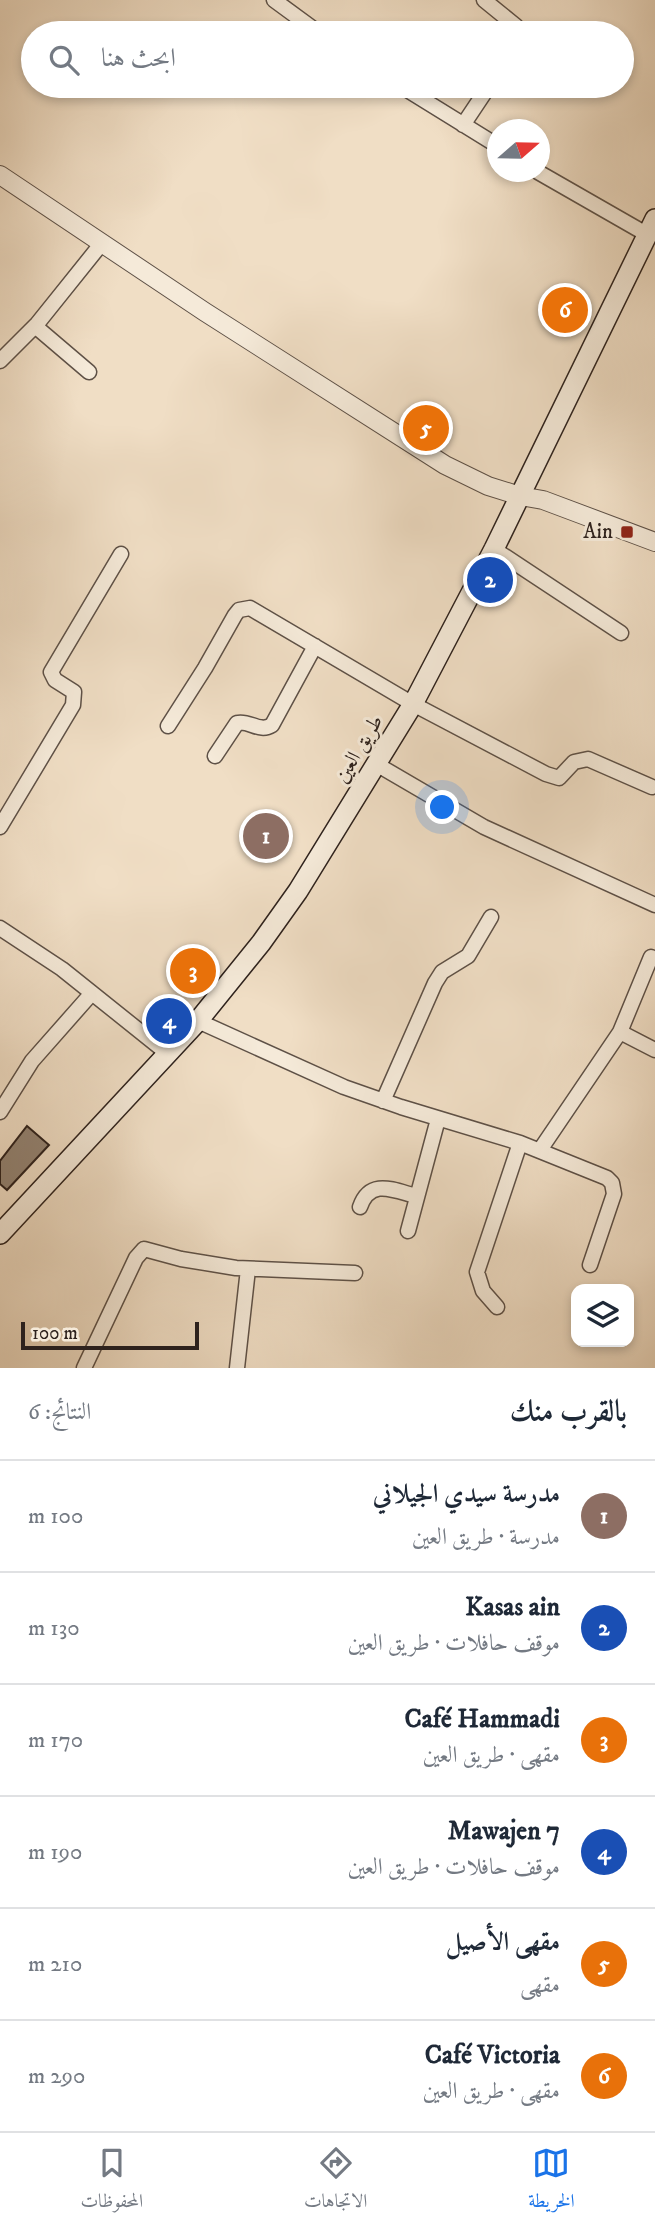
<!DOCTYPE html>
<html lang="ar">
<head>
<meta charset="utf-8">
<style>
	:root { --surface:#fff; --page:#f2f2f3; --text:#1f2937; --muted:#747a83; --line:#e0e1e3; --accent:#1a73e8 }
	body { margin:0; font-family:"IM FELL DW Pica",Amiri,serif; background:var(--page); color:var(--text); direction:rtl }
	.controls { position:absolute; right:21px; bottom:21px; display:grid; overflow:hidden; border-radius:14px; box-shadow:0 4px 10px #0003 }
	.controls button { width:63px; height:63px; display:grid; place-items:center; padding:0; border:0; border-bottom:2px solid var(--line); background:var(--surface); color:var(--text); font:35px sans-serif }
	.compass { position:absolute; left:487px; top:119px; width:63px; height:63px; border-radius:50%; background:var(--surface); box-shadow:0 4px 10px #0003; rotate:70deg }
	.scale { position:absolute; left:21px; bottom:18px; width:178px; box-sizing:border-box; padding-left:7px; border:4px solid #2e221d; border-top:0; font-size:19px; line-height:24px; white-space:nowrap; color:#2e221d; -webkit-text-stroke:5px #f5ead9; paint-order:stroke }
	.you { position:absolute; left:443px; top:808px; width:24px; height:24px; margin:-18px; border:5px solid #fff; border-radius:50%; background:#1a73e8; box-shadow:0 0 0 10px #1a73e833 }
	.badge { display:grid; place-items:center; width:46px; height:46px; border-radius:50%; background:var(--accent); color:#fff; font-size:23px; font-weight:700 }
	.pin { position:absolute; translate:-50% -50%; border:4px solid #fff; box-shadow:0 2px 7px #0006 }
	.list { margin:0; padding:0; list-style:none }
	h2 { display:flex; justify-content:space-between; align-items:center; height:91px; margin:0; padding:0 28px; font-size:30px }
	h2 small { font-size:23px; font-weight:400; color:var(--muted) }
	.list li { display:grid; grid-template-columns:46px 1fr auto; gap:21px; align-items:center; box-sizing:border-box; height:112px; padding:0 28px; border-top:2px solid var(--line) }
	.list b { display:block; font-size:26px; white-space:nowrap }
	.list p { margin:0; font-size:23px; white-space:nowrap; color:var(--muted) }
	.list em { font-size:23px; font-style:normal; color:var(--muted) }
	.icon { flex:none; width:38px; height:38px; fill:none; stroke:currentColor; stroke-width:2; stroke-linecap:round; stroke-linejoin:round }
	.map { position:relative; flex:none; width:655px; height:1368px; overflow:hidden; direction:ltr }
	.search { position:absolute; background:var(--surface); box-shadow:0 4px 10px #0003; left:21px; right:21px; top:21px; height:77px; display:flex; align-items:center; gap:18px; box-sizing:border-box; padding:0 24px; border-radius:38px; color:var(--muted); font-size:26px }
	.sheet { height:763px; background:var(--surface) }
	nav { display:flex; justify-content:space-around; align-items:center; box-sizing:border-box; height:98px; border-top:2px solid var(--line); background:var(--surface); font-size:19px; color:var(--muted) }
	nav a { display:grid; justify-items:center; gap:4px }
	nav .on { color:var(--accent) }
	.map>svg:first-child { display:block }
	.building { fill:#938474; stroke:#2e221d; stroke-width:2 }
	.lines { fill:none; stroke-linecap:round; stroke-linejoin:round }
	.minor-casing { stroke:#5e5147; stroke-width:17 }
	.tertiary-casing { stroke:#5e5147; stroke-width:20 }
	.secondary-casing { stroke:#2e221d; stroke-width:22 }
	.minor { stroke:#f5ead9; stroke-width:14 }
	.tertiary { stroke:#f5ead9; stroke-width:18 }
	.secondary { stroke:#f5ead9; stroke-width:19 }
	.poi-dot { fill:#8f2418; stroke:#f5ead9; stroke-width:2.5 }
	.labels { text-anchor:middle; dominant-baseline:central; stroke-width:6; stroke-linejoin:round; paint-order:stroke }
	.poi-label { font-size:21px; fill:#2e221d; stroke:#f5ead9; text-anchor:end }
	.street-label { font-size:21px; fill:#2e221d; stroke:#f5ead9 }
</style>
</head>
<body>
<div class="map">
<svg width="655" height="1368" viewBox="0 0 655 1368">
	<rect width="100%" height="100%" fill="#f0dec5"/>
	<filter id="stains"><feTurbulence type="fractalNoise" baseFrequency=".00286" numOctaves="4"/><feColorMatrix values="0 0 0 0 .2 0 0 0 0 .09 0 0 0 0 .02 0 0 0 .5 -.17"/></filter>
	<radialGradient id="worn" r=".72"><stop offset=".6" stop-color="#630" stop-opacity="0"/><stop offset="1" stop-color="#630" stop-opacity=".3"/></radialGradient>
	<path class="building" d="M27,1126L49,1145L7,1190L0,1184V1161Z"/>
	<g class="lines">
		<defs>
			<path id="minor" d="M274,0L319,33
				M484,0L516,26L519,33
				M401,86L498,146
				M463,125L489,86
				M538,172L648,235
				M35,326L89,372
				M0,361L37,324L102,243
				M494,549L621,633
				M168,726L205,668L235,615L239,610L250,608L413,704L546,774L559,778L574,762L588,759L652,787
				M215,756L237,723C250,720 259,733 272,725L315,646
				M376,764L484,827L655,905
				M0,827L73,705L74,692L55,680L51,672L121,554
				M0,928L62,969L167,1053
				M198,1021L344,1087L401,1107L520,1143L607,1178L612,1183L614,1194L590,1265
				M620,1032L655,1050
				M383,1101L435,983L442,972L468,956L491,917
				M0,1112L32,1061L92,993
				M540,1150L620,1032L651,957
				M360,1207C370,1178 393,1190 416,1196
				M408,1231L438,1119
				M497,1307L483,1291L477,1272L520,1143
				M84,1368L136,1258L144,1249L181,1259L236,1268L355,1273
				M237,1368L248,1269"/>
			<path id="tertiary" d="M0,175L205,312L445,465L488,486L520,496L543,500L655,542"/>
			<path id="secondary" d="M0,1234L198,1021L261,943L298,891L413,704L494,549L655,219"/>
		</defs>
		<use href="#minor" class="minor-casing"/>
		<use href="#tertiary" class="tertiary-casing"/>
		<use href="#secondary" class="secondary-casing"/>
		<use href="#minor" class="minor"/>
		<use href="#tertiary" class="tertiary"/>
		<use href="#secondary" class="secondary"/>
	</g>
	<rect class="poi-dot" x="620" y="525" width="14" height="14" rx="3.5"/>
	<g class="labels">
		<g class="poi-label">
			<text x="613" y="532">Ain</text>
		</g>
		<g class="street-label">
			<text transform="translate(359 749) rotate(-59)">طريق العين</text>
		</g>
	</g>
	<rect width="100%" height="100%" filter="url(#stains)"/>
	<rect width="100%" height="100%" fill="url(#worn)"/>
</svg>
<div class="controls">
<button><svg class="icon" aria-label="layers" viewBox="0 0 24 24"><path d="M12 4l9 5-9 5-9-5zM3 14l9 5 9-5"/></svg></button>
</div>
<svg class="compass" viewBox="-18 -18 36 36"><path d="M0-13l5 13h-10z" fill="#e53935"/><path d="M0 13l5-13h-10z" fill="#747a83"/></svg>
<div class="scale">100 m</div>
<div class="you"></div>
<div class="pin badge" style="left:266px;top:836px;background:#8d6e63">1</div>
<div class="pin badge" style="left:490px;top:580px;background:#1a4fb4">2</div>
<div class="pin badge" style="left:193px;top:971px;background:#e8710a">3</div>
<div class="pin badge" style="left:169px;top:1021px;background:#1a4fb4">4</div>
<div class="pin badge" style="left:426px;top:428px;background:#e8710a">5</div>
<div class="pin badge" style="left:565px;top:310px;background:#e8710a">6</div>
<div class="search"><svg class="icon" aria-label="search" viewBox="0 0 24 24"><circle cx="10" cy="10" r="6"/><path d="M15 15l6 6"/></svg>ابحث هنا</div>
</div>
<section class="sheet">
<h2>بالقرب منك<small>النتائج: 6</small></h2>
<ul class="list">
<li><span class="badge" style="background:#8d6e63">1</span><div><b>مدرسة سيدي الجيلاني</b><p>مدرسة · طريق العين</p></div><em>100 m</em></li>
<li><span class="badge" style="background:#1a4fb4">2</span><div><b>Kasas ain</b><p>موقف حافلات · طريق العين</p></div><em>130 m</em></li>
<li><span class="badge" style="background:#e8710a">3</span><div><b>Café Hammadi</b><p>مقهى · طريق العين</p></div><em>170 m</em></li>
<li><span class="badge" style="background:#1a4fb4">4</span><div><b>Mawajen 7</b><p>موقف حافلات · طريق العين</p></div><em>190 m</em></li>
<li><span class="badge" style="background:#e8710a">5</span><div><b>مقهى الأصيل</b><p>مقهى</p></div><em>210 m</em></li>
<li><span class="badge" style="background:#e8710a">6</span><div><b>Café Victoria</b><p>مقهى · طريق العين</p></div><em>290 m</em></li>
</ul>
</section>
<nav>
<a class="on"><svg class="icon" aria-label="map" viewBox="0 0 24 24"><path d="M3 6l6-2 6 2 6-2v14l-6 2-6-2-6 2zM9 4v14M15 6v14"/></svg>الخريطة</a>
<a><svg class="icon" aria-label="directions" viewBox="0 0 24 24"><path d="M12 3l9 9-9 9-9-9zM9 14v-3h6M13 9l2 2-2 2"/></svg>الاتجاهات</a>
<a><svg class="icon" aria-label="saved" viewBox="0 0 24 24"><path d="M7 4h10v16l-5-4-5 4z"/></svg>المحفوظات</a>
</nav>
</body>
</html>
